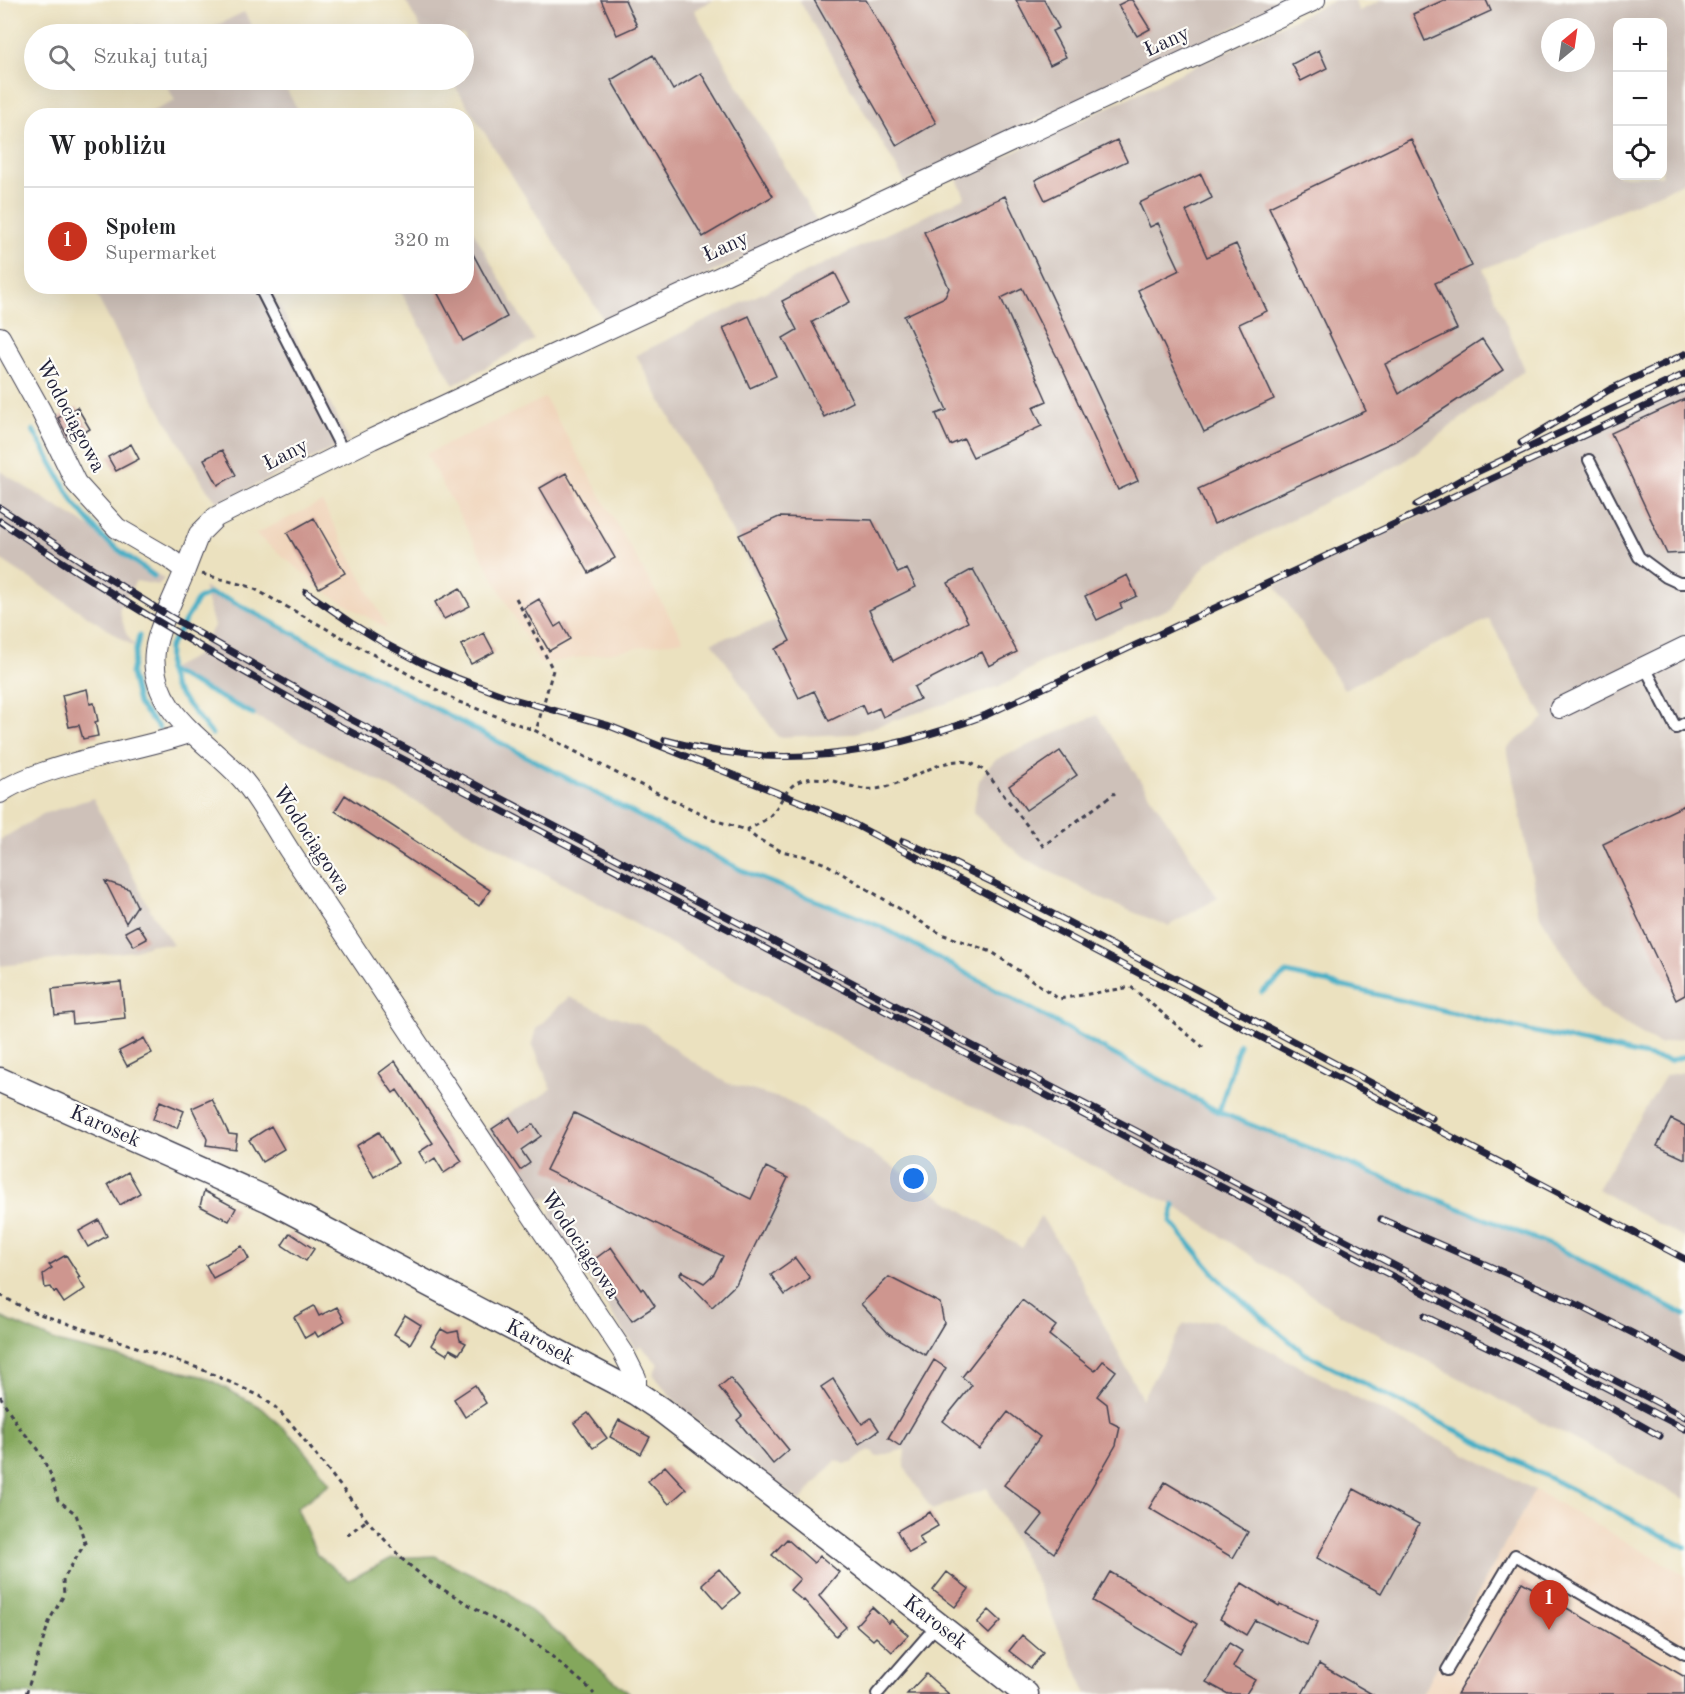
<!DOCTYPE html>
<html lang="pl">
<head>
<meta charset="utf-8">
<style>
	:root { --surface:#fff; --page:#f6f6f6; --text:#202124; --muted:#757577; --line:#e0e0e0; --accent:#c8321e }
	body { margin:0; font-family:"Old Standard TT",serif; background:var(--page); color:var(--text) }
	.controls { position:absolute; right:18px; top:18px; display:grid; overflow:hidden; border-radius:12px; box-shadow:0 6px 24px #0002 }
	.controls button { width:54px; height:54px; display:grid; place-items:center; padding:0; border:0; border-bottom:2px solid var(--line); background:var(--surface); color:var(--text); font:30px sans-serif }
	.compass { position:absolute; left:1541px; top:18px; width:54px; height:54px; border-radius:50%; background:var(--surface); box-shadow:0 6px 24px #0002; rotate:29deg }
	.you { position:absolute; left:914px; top:1179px; width:21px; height:21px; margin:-15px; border:4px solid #fff; border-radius:50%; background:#1a73e8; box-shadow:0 0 0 9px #1a73e833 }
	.badge { display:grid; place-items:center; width:39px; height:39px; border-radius:50%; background:var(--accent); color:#fff; font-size:20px; font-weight:700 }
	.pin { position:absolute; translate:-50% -50px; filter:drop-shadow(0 2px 3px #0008) }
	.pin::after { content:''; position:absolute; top:32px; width:21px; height:18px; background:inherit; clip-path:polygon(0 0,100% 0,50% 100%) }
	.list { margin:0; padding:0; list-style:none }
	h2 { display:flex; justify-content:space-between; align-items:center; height:78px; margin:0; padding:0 24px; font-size:26px }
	h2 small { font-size:20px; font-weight:400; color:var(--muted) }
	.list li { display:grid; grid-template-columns:39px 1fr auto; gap:18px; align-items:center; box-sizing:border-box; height:108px; padding:0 24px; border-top:2px solid var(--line) }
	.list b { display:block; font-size:22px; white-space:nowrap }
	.list p { margin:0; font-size:20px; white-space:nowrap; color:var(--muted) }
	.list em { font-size:20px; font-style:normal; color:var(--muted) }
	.icon { flex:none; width:33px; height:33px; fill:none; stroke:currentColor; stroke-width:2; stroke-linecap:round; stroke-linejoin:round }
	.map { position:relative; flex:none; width:1685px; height:1694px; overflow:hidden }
	.search { position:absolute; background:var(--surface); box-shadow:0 6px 24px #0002; left:24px; top:24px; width:450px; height:66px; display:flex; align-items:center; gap:15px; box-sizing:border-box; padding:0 21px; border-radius:33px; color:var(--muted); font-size:22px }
	.panel { position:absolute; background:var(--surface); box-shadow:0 6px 24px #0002; left:24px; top:108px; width:450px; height:186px; border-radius:24px }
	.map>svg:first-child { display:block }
	.built { fill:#f0d5bc }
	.industrial { fill:#cec1b9; fill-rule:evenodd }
	.forest { fill:#84a75c; stroke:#53644c; stroke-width:1.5 }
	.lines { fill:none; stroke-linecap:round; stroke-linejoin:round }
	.stream { stroke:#47afc6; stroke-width:5 }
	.building { fill:#ce968f }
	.service-casing { stroke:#403f4f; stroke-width:14 }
	.minor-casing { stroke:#403f4f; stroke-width:22 }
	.tertiary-casing { stroke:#403f4f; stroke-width:27 }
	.path { stroke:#403f4f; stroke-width:3; stroke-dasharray:4.5 4.5; stroke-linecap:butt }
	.service { stroke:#fff; stroke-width:10 }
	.minor { stroke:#fff; stroke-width:20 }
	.tertiary { stroke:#fff; stroke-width:24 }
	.rail-casing { stroke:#22223b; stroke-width:7 }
	.rail { stroke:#fdfcf7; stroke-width:4.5; stroke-dasharray:14; stroke-linecap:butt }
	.labels { text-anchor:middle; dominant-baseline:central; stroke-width:4.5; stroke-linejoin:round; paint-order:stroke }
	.street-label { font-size:21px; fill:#22223b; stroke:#fdfcf7 }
</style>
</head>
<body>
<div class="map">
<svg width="1685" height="1694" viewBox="0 0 1685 1694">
	<rect width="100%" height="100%" fill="#fdfcf7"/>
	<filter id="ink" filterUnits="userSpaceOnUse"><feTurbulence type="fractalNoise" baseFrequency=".0167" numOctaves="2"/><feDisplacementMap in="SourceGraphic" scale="12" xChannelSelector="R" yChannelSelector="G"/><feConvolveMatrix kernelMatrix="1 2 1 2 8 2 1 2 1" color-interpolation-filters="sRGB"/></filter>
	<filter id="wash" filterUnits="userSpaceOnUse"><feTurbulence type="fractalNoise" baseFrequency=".008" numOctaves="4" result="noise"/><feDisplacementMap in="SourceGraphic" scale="24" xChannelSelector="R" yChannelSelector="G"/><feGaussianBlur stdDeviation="1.35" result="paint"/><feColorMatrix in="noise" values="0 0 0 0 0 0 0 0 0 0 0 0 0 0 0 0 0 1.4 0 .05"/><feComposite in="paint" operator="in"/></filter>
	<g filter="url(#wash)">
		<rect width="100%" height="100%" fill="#ebe1bf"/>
		<path class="built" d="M545,398L683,640L540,664L426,454Z
			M322,502L388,629L333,597L255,534Z
			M1535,1490L1685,1575V1694H1422Z"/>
		<path class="industrial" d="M405,0H714L694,10L818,223L605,322L451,80H464V34H424Z
			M799,0H1292L905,182Z
			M1335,0H1354L1359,11L1382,0H1682L1685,5V182L1483,269L1525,370L1402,463L1208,562L1173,607L1045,660L1003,685L852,734L778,737L712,642L780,620L636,355L752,298L965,197L957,179ZM1618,22H1662V176H1618ZM1550,27H1586V63H1550Z
			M244,12L256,34H142L136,24L173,33L203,32Z
			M164,80H281L301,115H144L175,101Z
			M467,220L534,340L454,385L398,287L466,286Z
			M92,287H270L349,441L218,503L207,490L134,366Z
			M1685,389V1038L1659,1044L1599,1009L1540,916L1507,748L1544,718L1489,619L1344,689L1275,585Z
			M0,471L107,538L164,579L158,585L136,581L119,609L126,633L136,648L0,559Z
			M203,587L241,605L745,872L882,927L1219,1112L1558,1248L1685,1315V1499L1338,1313L1173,1205L881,1061L393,789L168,670L197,655L214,626Z
			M1097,715L1218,898L1168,926L1108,902L1022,857L973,813L979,781L985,771L995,760Z
			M93,798L151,911L173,945L152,944L133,951L0,966V840L43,814Z
			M569,997L605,1013L646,1026L681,1054L727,1083L789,1101L1022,1248L1041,1216L1079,1276L1142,1399L1183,1325L1214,1320L1352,1395L1535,1490L1422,1694H1087L1037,1583L987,1488L932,1510L904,1467L905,1449L877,1457L869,1450L852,1463L845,1464L836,1460L800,1501L686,1412L671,1397L653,1374L658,1364L641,1346L636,1349L551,1225V1199L545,1198L542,1200L524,1177L520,1179L487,1129L515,1109L542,1096L551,1088L532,1043L536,1029L560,1005Z
			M1685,1072V1239L1597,1189L1666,1075Z"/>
		<path class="forest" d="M0,1317L60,1343L205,1377L262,1408L299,1443L330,1483L297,1508L317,1555L349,1580L392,1558L435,1556L508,1592L630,1694H0Z"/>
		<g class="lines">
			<path class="stream" d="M33,430L74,503L104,539L154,576
				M139,636L131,674L138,704L159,728
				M168,670L253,714
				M212,734L174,688L168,670L169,648L198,599L209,594L228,599L745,872L882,927L1219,1112L1558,1248L1685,1315
				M1262,992L1287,973L1521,1029L1670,1061L1685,1056
				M1219,1112L1239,1044
				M1174,1205L1171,1222L1225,1286L1304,1353L1685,1547"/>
		</g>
		<g id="blocks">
			<path class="building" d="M601,0H625L637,26L617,35Z
				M814,0H866L936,123L897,146Z
				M1016,0H1044L1059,28L1052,31L1066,57L1050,65Z
				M1128,0H1132L1150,29L1137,36L1118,5Z
				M1444,0H1486L1491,11L1425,41L1413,14Z
				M1319,50L1327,68L1301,81L1292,64Z
				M653,55L673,90L701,73L773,196L703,237L611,80Z
				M1411,139L1472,266L1435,283L1457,329L1385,364L1399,394L1482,339L1503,370L1395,441L1214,524L1198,489L1366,411L1269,207Z
				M1117,140L1127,161L1045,200L1035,180Z
				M1201,174L1212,198L1186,211L1207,257L1236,244L1267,311L1239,324L1274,399L1204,432L1138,290L1180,270L1158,223L1150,227L1139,203Z
				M1005,196L1138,481L1118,490L1058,359L1022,288L1001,298L1047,401L1033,407L1042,426L973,457L964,439L950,445L936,414L947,410L904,316L945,297L949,288L924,232Z
				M466,241L507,317L463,341L434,286H466Z
				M835,273L850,302L812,322L853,402L824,417L783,338L797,330L782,301Z
				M749,316L776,376L750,388L723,328Z
				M1685,399V553L1667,554L1611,433Z
				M77,407L90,429L70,441L58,418Z
				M131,444L139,459L116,471L108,457Z
				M222,450L236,475L218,485L204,459Z
				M566,473L615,558L589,573L540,488Z
				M779,517L872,520L898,573L907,569L916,587L869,610L893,661L968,622L948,583L973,569L1017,652L989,666L982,652L914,687L920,699L883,717L879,708L866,714L862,705L829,721L814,691L799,698L775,649L790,641L739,535Z
				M314,518L345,573L319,588L287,533Z
				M1127,575L1137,596L1120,604L1122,608L1097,620L1085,596Z
				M460,588L470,606L444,619L435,602Z
				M539,599L555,627L561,623L570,639L549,651L524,608Z
				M484,633L494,652L471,664L461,645Z
				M87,689L90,704L94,703L98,721L95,722L98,736L83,739L79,725L69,727L62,695Z
				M1060,751L1077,775L1026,810L1009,786Z
				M345,795L490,890L479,906L335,811Z
				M1685,805V995L1676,1000L1603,844Z
				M105,881L129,889L137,906L126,923Z
				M138,925L147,939L134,946L125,932Z
				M121,982L125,1018L73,1024L72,1013L55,1015L52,989Z
				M144,1038L152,1053L127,1066L119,1051Z
				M395,1061L462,1161L444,1173L435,1158L426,1164L419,1152L433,1143L397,1090L393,1093L379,1073Z
				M212,1099L229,1134L237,1135L235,1149L206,1145L207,1139L192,1108Z
				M160,1101L184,1111L177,1128L153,1119Z
				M574,1113L751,1199L766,1167L788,1178L736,1284L712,1307L680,1274L682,1271L704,1283L714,1274L723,1256L546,1170Z
				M510,1117L520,1133L533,1124L541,1136L521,1150L530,1163L520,1170L492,1129Z
				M1671,1119L1685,1126V1159L1657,1146Z
				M271,1126L284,1149L262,1162L249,1140Z
				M379,1132L398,1163L374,1177L356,1146Z
				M128,1172L140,1193L120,1205L108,1184Z
				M204,1191L236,1208L229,1221L200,1206Z
				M99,1220L107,1236L88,1247L79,1231Z
				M290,1233L314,1249L306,1261L282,1245Z
				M242,1246L249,1259L213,1278L206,1265Z
				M611,1247L641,1290L643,1288L655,1306L632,1321L591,1262Z
				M66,1255L80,1277L78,1278L85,1289L64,1303L56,1291L54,1292L51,1287L45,1288L43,1274L52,1268L49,1265Z
				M795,1258L810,1278L785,1295L771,1275Z
				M889,1277L940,1303L944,1323L925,1355L888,1333L861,1304Z
				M1022,1300L1056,1326L1049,1335L1095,1371L1103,1361L1116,1371L1097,1396L1107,1404L1110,1422L1120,1427L1116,1445L1054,1553L1028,1534L1043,1515L1004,1485L1040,1437L1008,1412L979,1449L943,1421L972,1385L962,1377Z
				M314,1306L319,1316L337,1307L345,1321L318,1337L315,1332L305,1338L294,1317Z
				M405,1315L421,1325L410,1344L394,1334Z
				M441,1329L448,1333L458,1331L460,1340L466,1343L459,1354L450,1349L447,1355L431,1345Z
				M934,1360L946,1368L900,1446L888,1438Z
				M730,1378L789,1450L773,1464L737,1420L742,1416L719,1387Z
				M833,1379L862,1424L871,1418L879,1430L859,1444L821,1387Z
				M475,1385L486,1403L465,1417L454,1399Z
				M588,1413L607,1438L593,1448L574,1423Z
				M619,1420L650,1437L641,1454L610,1437Z
				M665,1466L686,1489L669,1504L648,1481Z
				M1165,1482L1248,1532L1233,1558L1149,1508Z
				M1354,1489L1419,1524L1381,1593L1317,1558Z
				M930,1512L938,1526L919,1537L924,1545L909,1553L897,1531Z
				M787,1539L814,1563L820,1556L839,1572L819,1596L846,1627L836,1636L804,1600L803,1601L790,1590L800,1579L772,1555Z
				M719,1569L740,1593L723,1608L702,1584Z
				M947,1572L969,1589L955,1607L933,1590Z
				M1110,1572L1197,1624L1180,1653L1093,1601Z
				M1522,1582L1685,1677V1694H1457Z
				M1242,1583L1279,1606L1280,1604L1318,1622L1307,1645L1255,1620L1246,1635L1220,1619Z
				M872,1607L889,1623L891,1620L908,1635L892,1652L876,1637L873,1640L856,1625Z
				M989,1610L1001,1621L989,1634L977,1623Z
				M1022,1635L1043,1653L1031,1668L1009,1651Z
				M1229,1643L1242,1651L1233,1667L1255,1680L1246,1694H1228L1206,1682Z
				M1319,1664L1372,1694H1302Z
				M926,1674L949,1694H907Z"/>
		</g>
	</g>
	<g filter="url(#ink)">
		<use href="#blocks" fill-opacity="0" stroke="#403f4f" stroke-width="1.5"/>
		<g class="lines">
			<defs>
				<path id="service" d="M259,286L344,453
					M1589,460L1639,557L1666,577L1679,583H1685
					M1645,667L1676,728L1685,723
					M1447,1670L1515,1555L1685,1654
					M877,1694L937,1625"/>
				<path id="minor" d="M0,337L41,411L76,483L117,528L167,557L185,570C176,593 158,627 155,651C148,710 206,740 241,778C259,798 274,827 289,850L623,1352L636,1378V1393
					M185,570L199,534L216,517L372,439L1315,0
					M1560,708L1685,647
					M0,793C12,784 28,778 42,773C91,755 143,749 192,732"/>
				<path id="tertiary" d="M0,1080L269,1200L636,1393L660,1409L843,1550L1026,1694"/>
			</defs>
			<use href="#service" class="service-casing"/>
			<use href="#minor" class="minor-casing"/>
			<use href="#tertiary" class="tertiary-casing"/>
			<path class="path" d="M202,574L251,587L459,702L536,731L624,777L717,821L746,830L756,838L781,851L804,856L826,864L941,934L992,952L1059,999L1131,987L1203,1047
				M516,598L553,670L536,731
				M746,830C755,826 763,822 770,816C781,805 784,788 800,781C826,771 850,792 876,789C904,785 933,762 959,761C969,761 977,766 985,771L1043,846L1115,793
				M0,1295L28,1310L201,1369L260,1396L275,1407L294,1427L367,1520L402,1559L427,1580L541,1647L588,1687L594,1694
				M0,1396L19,1427L38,1449L50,1473L58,1500L76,1514L85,1543L63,1580L64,1595L50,1619L26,1694
				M347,1535L367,1520"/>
			<use href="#service" class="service"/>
			<use href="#minor" class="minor"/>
			<use href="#tertiary" class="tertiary"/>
			<defs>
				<path id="rail" d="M1521,443L1609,390L1685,354
					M1416,505L1462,479L1685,374
					M0,508L89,566L169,616L339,713L956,1037L1685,1417
					M0,521C108,594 220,659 334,723L1685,1429
					M306,592L351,623L384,643L422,663L457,678L510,698L607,725L844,819L1685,1259
					M665,740C779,771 878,756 986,715L1685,388
					M903,841L947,860L994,883L1158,969L1383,1089L1432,1118
					M1381,1219L1572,1302L1685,1360
					M1424,1316L1593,1398L1660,1436"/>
			</defs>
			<use href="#rail" class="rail-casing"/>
			<use href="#rail" class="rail"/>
		</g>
	</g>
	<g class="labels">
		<g class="street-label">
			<text transform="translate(1167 42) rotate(-25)">Łany</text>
			<text transform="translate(726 247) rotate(-25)">Łany</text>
			<text transform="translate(70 416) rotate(62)">Wodociągowa</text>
			<text transform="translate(286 455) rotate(-27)">Łany</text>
			<text transform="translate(311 840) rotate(57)">Wodociągowa</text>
			<text transform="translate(105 1127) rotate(24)">Karosek</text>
			<text transform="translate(580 1245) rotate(56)">Wodociągowa</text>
			<text transform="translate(540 1343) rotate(28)">Karosek</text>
			<text transform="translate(935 1623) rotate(38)">Karosek</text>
		</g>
	</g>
</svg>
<div class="controls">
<button>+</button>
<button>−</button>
<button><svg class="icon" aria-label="locate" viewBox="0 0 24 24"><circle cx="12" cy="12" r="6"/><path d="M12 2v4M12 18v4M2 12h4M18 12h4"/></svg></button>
</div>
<svg class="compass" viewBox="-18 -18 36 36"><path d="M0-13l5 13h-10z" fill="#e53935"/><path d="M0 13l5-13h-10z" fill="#757577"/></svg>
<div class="you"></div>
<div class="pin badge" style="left:1549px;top:1630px">1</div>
<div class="search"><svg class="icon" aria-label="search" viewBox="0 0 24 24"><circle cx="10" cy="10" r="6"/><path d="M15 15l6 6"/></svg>Szukaj tutaj</div>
<section class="panel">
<h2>W pobliżu<small></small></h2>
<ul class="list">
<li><span class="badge">1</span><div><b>Społem</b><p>Supermarket</p></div><em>320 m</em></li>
</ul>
</section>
</div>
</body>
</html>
